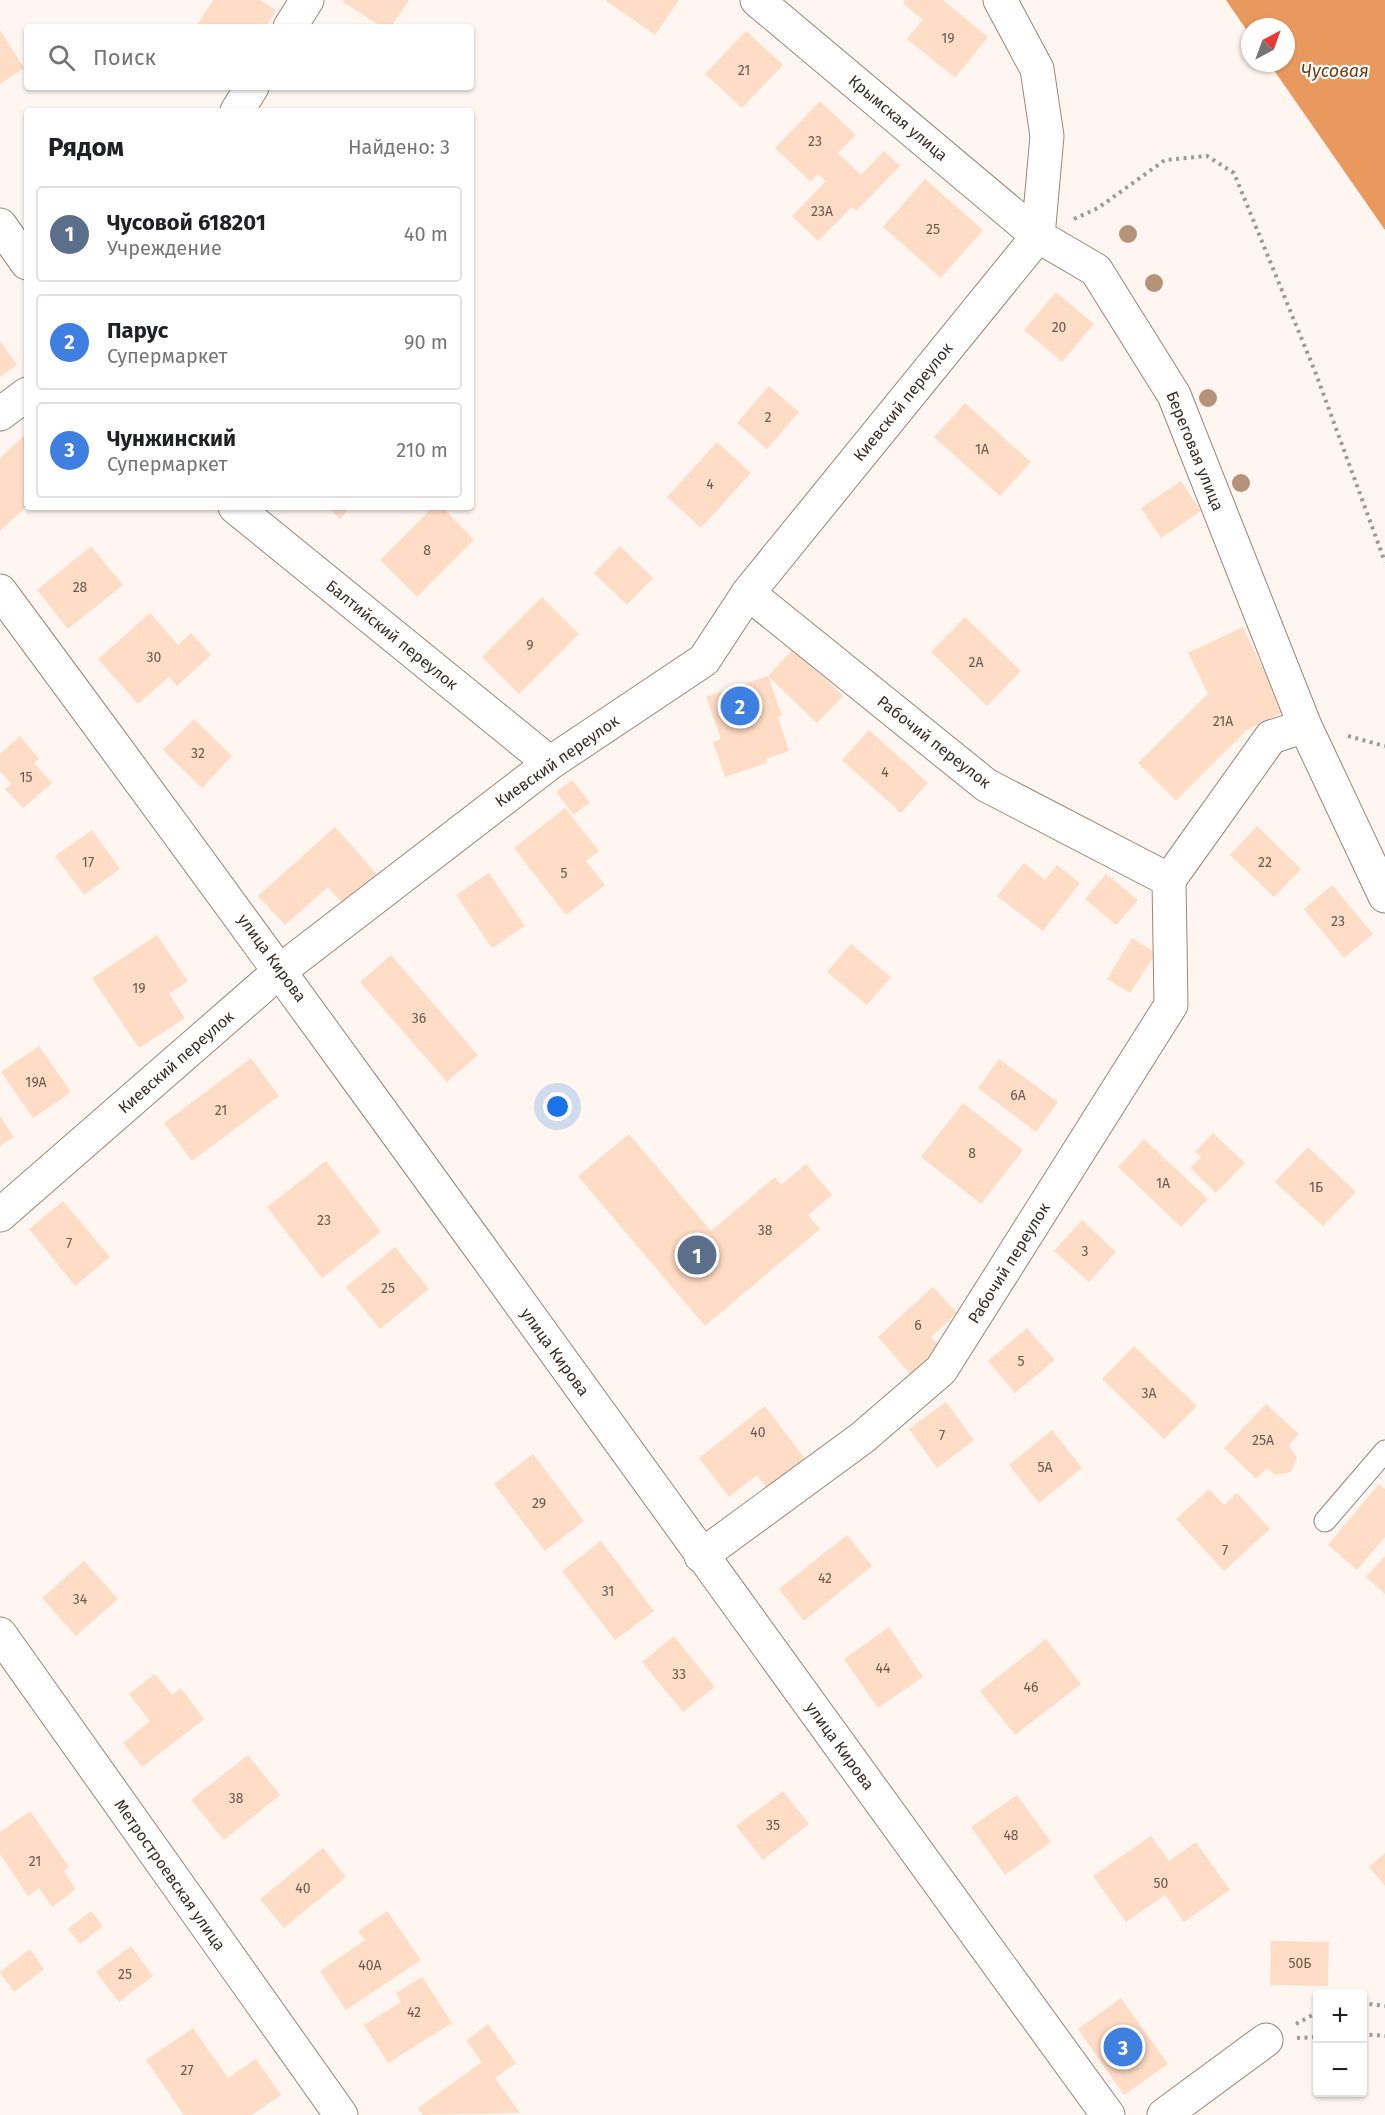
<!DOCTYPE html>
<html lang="ru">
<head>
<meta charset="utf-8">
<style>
	:root { --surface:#fff; --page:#f6f6f6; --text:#202124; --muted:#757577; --line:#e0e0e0; --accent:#db2777 }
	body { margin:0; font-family:"Fira Sans",sans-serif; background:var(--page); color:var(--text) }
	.controls { position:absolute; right:18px; bottom:18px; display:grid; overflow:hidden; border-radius:6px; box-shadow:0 2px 4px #0004 }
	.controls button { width:54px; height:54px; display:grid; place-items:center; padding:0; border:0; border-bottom:2px solid var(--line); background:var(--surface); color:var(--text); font:30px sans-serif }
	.compass { position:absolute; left:1241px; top:18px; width:54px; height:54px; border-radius:50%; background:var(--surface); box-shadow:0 2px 4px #0004; rotate:41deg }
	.you { position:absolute; left:558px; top:1107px; width:21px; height:21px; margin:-15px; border:4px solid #fff; border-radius:50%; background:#1a73e8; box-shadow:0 0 0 9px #1a73e833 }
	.badge { display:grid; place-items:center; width:39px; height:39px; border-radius:50%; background:var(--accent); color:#fff; font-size:20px; font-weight:700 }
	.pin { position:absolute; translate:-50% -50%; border:3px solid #fff; box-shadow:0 2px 6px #0006 }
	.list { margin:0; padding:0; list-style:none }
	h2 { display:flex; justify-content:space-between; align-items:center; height:78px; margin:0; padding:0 24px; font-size:26px }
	h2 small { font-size:20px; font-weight:400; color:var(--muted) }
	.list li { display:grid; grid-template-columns:39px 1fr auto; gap:18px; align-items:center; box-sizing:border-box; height:96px; margin:0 12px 12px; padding:0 12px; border:2px solid var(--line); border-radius:6px }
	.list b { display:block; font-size:22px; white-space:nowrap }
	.list p { margin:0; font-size:20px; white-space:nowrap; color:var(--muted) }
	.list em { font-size:20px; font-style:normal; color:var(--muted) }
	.icon { flex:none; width:33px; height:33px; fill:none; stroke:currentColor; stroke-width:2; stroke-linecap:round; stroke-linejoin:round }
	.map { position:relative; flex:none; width:1385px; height:2115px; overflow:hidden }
	.search { position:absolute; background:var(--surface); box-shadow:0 2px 4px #0004; left:24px; top:24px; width:450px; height:66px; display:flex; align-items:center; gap:15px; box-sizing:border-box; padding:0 21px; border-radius:6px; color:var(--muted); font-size:22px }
	.panel { position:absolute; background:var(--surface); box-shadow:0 2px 4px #0004; left:24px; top:108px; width:450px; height:402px; border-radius:6px }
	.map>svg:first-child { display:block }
	.water { fill:#e9995d }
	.building { fill:#ffdcc5 }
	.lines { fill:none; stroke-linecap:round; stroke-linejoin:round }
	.service-casing { stroke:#988578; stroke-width:23 }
	.minor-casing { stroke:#988578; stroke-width:35 }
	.tertiary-casing { stroke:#988578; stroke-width:35 }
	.path { stroke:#a19893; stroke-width:4; stroke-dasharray:3 4.5; stroke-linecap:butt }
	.service { stroke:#fff; stroke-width:21 }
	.minor { stroke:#fff; stroke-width:33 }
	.tertiary { stroke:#fff; stroke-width:33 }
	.tree { fill:#b49379 }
	.labels { text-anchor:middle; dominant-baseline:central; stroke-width:4.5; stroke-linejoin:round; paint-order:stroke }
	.number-label { font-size:14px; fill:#695a51 }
	.street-label { font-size:16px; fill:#372f2a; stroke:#fff }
	.water-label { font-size:18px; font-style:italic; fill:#733e12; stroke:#fff }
</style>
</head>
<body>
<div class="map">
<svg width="1385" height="2115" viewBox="0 0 1385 2115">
	<rect width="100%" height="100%" fill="#fff6f1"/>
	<path class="water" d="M1226,0H1385V230L1269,63H1286V27H1250V35Z"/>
	<path class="building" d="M213,0H260L276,10L266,27H196Z
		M344,0H409L391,27H382L343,2Z
		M605,0H679L655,35Z
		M905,0H943L988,37L955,78L907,39L923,20L903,3Z
		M0,30L24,68L0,84Z
		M746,31L783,65L742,108L705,74Z
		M820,101L856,135L838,153L861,175L884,151L900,166L856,211L852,207L818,241L792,216L826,181L818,174L811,182L775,148Z
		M925,179L983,230L941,278L883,227Z
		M1056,292L1094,324L1062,362L1024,330Z
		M0,341L17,365L0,377Z
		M769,386L799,412L767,449L737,423Z
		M965,403L1031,462L1000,496L934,437Z
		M27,433V506L0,531V458Z
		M717,442L751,473L701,528L667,497Z
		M1181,481L1201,511L1161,538L1141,508Z
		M328,507H351L340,519Z
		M433,507H442L474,540L417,597L380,560Z
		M91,546L123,585L68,629L37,590Z
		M620,546L653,578L627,605L594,573Z
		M542,597L579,634L519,694L482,657Z
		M150,613L178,645L191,633L211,655L177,686L169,677L138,704L98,659Z
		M965,617L1021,671L987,706L931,652Z
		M1243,627L1284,712L1247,730L1176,801L1138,763L1208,694L1188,653Z
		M794,648L843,696L817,723L768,676Z
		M768,676L782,716L778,717L789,751L766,759L767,763L725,777L713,742L721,739L706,697Z
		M194,719L232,756L202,788L163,750Z
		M869,730L928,783L901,813L842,760Z
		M20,736L39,759L34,763L52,783L23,808L5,789L11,784L0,771V754Z
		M572,780L590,802L574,815L556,792Z
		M565,808L599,851L586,861L605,885L566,915L514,848Z
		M1257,826L1301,869L1274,897L1230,855Z
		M335,827L377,874L343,904L328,887L285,925L258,896Z
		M92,830L120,869L84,895L55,856Z
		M1024,863L1045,880L1057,865L1080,883L1043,931L997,896Z
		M489,873L525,926L492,948L456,895Z
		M1106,874L1138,900L1116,925L1085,899Z
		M1332,885L1373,934L1344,958L1304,909Z
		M157,935L188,981L169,994L185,1018L139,1048L92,978Z
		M1132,938L1156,953L1130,993L1107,979Z
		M851,944L891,977L867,1005L827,972Z
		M391,955L478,1055L447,1082L360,982Z
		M39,1046L71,1092L33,1118L1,1072Z
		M251,1058L279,1096L192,1161L164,1123Z
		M999,1059L1058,1102L1036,1132L978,1088Z
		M963,1103L1023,1150L981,1204L921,1157Z
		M0,1116L14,1137L0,1146Z
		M1213,1133L1245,1163L1216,1193L1190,1168L1201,1157L1195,1152Z
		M629,1134L711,1231L775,1177L781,1185L806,1164L832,1195L808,1215L820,1229L705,1326L578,1176Z
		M1144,1139L1208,1199L1181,1227L1118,1167Z
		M1308,1147L1356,1192L1323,1226L1275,1182Z
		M326,1161L381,1232L322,1278L267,1207Z
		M63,1201L110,1257L75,1286L29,1229Z
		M1082,1220L1116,1252L1089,1282L1054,1251Z
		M395,1247L429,1289L380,1329L346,1287Z
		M933,1287L957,1313L931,1337L940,1347L910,1374L878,1337Z
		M1027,1328L1055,1360L1015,1393L988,1361Z
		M1134,1346L1197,1406L1164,1439L1102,1379Z
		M946,1402L974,1440L937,1468L909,1429Z
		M1266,1404L1299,1434L1289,1445L1297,1458L1291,1472L1275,1475L1267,1468L1256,1479L1224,1448Z
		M765,1406L808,1463L770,1492L757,1475L729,1497L699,1458Z
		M1052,1430L1082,1468L1039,1503L1009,1465Z
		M533,1454L584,1521L545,1551L494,1484Z
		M1379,1484L1385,1489V1537L1357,1570L1328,1545Z
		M1209,1489L1224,1505L1237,1493L1270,1529L1224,1571L1176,1519Z
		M847,1535L872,1566L804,1621L779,1589Z
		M601,1541L654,1611L615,1640L562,1571Z
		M1385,1556V1594L1366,1577Z
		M84,1561L118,1599L76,1636L42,1598Z
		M889,1627L923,1677L878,1708L844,1659Z
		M674,1636L715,1687L683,1712L642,1662Z
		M1046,1639L1081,1684L1015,1735L980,1691Z
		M155,1674L172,1695L181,1688L204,1719L142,1767L123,1743L150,1721L129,1694Z
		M248,1755L280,1795L224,1840L191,1800Z
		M783,1791L809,1824L763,1860L736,1826Z
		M1017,1795L1051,1842L1005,1875L971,1827Z
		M30,1811L69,1867L64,1871L76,1889L52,1907L39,1888L28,1896L0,1854V1832Z
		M1151,1836L1169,1861L1196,1842L1230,1890L1184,1922L1165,1895L1126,1922L1093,1876Z
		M323,1848L346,1877L284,1928L260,1899Z
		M1385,1853V1886L1369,1867Z
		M91,1911L103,1926L80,1944L68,1929Z
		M387,1911L421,1960L346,2010L320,1971L365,1940L358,1931Z
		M1271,1941L1329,1942L1328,1986L1270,1985Z
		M131,1946L153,1976L119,2002L96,1972Z
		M30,1949L44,1969L14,1992L0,1972Z
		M422,1977L452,2023L388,2063L364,2025L401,2002L396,1993Z
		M1121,1998L1168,2064L1124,2095L1078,2029Z
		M488,2024L516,2063L495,2078L520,2113L423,2115L418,2108L482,2062L466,2041Z
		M193,2028L228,2078L256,2059L281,2095L252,2115H184L146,2060Z"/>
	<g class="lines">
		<defs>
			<path id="service" d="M1325,1521L1385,1451"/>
			<path id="minor" d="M1000,0L1037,69L1047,136L1038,236L1096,270L1174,395L1305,726L1385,896
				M290,27L307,0
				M237,111L252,87
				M0,225L27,263
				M0,414L27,394
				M235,507L550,763
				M748,593L986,785L1169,880
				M0,1215L281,970L550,763L704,660L748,593L1038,236L757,0
				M701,1556L862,1438L941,1370L1171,1005L1169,880L1271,737L1305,726
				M0,1634L341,2115
				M1164,2115L1266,2040"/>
			<path id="tertiary" d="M0,591C374,1096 738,1607 1108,2115"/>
		</defs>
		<use href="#service" class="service-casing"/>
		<use href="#minor" class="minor-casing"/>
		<use href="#tertiary" class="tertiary-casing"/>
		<path class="path" d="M1074,219L1098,208L1165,160L1207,156L1234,173L1316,374L1385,562
			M1348,736L1385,746
			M1362,2003L1385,2006
			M1296,2024L1318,2012
			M1362,2034L1385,2036
			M1297,2038L1318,2037"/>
		<use href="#service" class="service"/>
		<use href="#minor" class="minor"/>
		<use href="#tertiary" class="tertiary"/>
	</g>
	<g class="tree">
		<circle cx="1128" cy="234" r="9"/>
		<circle cx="1154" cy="283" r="9"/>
		<circle cx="1208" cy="398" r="9"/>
		<circle cx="1241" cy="483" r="9"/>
	</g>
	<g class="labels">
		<g class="number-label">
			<text x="948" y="38">19</text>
			<text x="744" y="70">21</text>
			<text x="815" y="141">23</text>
			<text x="822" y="211">23А</text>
			<text x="933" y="229">25</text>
			<text x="1059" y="327">20</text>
			<text x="768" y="417">2</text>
			<text x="982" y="449">1А</text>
			<text x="710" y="484">4</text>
			<text x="427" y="550">8</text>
			<text x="80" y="587">28</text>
			<text x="530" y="645">9</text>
			<text x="154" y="657">30</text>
			<text x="976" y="662">2А</text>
			<text x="1223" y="721">21А</text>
			<text x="198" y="753">32</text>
			<text x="885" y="772">4</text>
			<text x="26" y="777">15</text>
			<text x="88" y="862">17</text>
			<text x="1265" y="862">22</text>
			<text x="564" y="873">5</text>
			<text x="1338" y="921">23</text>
			<text x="139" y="988">19</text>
			<text x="419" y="1018">36</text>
			<text x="36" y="1082">19А</text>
			<text x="1018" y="1095">6А</text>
			<text x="221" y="1110">21</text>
			<text x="972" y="1153">8</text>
			<text x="1163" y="1183">1А</text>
			<text x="1316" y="1187">1Б</text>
			<text x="324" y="1220">23</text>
			<text x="765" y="1230">38</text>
			<text x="69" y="1243">7</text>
			<text x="1085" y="1251">3</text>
			<text x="388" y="1288">25</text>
			<text x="918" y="1325">6</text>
			<text x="1021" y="1361">5</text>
			<text x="1149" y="1393">3А</text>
			<text x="758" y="1432">40</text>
			<text x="942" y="1435">7</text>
			<text x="1263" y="1440">25А</text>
			<text x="1045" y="1467">5А</text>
			<text x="539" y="1503">29</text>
			<text x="1225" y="1550">7</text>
			<text x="825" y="1578">42</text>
			<text x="608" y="1591">31</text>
			<text x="80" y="1599">34</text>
			<text x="883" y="1668">44</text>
			<text x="679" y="1674">33</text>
			<text x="1031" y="1687">46</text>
			<text x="236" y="1798">38</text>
			<text x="773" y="1825">35</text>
			<text x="1011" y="1835">48</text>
			<text x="35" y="1861">21</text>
			<text x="1161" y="1883">50</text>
			<text x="303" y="1888">40</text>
			<text x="1300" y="1963">50Б</text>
			<text x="370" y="1965">40А</text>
			<text x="125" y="1974">25</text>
			<text x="414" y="2012">42</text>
			<text x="187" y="2070">27</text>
		</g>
		<g class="street-label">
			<text transform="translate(898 118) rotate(40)">Крымская улица</text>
			<text transform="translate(903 402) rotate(-51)">Киевский переулок</text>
			<text transform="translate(1195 451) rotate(68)">Береговая улица</text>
			<text transform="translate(392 635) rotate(39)">Балтийский переулок</text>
			<text transform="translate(934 742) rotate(38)">Рабочий переулок</text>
			<text transform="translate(557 761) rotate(-35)">Киевский переулок</text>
			<text transform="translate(272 958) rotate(54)">улица Кирова</text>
			<text transform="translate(176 1062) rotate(-41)">Киевский переулок</text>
			<text transform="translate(1009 1263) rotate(-58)">Рабочий переулок</text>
			<text transform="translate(555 1352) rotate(54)">улица Кирова</text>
			<text transform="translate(840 1746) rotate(54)">улица Кирова</text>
			<text transform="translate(170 1875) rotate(55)">Метростроевская улица</text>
		</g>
		<g class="water-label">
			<text x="1335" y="71">Чусовая</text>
		</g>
	</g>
</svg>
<div class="controls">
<button>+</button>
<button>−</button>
</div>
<svg class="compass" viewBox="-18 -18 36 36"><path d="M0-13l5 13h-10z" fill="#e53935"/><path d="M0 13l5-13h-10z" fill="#757577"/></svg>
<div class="you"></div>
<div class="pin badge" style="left:697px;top:1255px;background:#5c6f8a">1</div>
<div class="pin badge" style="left:740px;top:706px;background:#3f7fe0">2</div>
<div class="pin badge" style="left:1123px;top:2047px;background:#3f7fe0">3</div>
<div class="search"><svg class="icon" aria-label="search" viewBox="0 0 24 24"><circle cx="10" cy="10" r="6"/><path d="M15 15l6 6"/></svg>Поиск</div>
<section class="panel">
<h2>Рядом<small>Найдено: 3</small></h2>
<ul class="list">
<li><span class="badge" style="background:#5c6f8a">1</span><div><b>Чусовой 618201</b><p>Учреждение</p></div><em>40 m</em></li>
<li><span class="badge" style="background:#3f7fe0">2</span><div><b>Парус</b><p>Супермаркет</p></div><em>90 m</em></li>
<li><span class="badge" style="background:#3f7fe0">3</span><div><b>Чунжинский</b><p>Супермаркет</p></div><em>210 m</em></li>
</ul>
</section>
</div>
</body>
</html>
